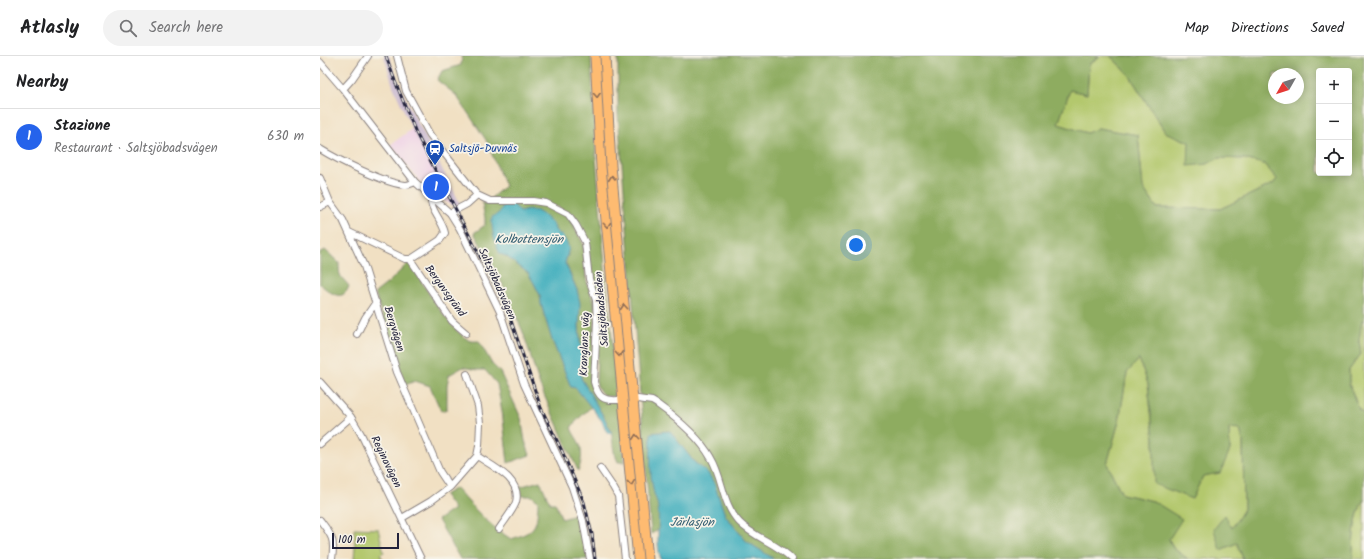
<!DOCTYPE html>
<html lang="en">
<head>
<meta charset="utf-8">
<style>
	:root { --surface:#fff; --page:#f2f2f2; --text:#202124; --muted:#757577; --line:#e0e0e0; --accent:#2563eb }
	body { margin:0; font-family:Kalam,sans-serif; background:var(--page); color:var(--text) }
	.controls { position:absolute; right:12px; top:12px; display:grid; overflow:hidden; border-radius:4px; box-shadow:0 2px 10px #0003 }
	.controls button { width:36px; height:36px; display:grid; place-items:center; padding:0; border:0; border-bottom:1px solid var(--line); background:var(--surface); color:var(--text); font:20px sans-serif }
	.compass { position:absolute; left:948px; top:12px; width:36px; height:36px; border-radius:50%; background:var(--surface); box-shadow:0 2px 10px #0003; rotate:231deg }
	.scale { position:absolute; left:12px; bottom:10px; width:67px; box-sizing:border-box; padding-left:4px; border:2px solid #22223b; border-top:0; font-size:11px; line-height:14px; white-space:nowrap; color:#22223b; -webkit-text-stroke:3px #f7f3e8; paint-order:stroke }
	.you { position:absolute; left:536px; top:189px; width:14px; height:14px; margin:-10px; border:3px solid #fff; border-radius:50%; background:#1a73e8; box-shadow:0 0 0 6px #1a73e833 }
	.badge { display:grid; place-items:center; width:26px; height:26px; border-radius:50%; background:var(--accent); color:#fff; font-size:13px; font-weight:700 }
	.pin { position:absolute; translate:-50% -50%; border:2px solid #fff; box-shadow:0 1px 4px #0006 }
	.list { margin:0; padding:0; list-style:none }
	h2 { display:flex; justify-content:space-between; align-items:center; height:52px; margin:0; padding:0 16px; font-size:17px }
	h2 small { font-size:13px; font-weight:400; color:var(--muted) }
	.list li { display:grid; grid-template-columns:26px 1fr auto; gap:12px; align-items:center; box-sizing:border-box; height:56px; padding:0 16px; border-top:1px solid var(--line) }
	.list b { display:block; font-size:15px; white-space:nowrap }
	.list p { margin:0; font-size:13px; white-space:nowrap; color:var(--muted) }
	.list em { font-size:13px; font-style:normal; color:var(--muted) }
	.icon { flex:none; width:22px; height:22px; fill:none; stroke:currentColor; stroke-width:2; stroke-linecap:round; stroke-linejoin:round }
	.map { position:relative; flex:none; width:1044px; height:503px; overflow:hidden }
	header { display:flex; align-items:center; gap:24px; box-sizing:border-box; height:56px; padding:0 20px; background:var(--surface); border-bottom:1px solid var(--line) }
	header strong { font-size:19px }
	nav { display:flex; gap:22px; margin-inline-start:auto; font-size:14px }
	.search { width:280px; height:36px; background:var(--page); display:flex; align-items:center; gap:10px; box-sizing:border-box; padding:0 14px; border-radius:22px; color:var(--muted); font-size:15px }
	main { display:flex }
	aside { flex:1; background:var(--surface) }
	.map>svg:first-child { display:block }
	.built { fill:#efd0e6 }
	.industrial { fill:#cdbed2 }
	.green { fill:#b3c86d; stroke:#6a7554 }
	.forest { fill:#8eac60; stroke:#58674e; fill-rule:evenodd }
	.water { fill:#40aebd; stroke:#31687c }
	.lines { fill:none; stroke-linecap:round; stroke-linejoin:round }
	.minor-casing { stroke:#8a817f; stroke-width:8 }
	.highway-casing { stroke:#8a817f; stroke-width:11 }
	.minor { stroke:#fff; stroke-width:6 }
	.highway { stroke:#febb71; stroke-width:9 }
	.rail-casing { stroke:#22223b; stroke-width:3 }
	.rail { stroke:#f7f3e8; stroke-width:1.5; stroke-dasharray:4.5; stroke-linecap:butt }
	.oneway { stroke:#906e56 }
	.labels { text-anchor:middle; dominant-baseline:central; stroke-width:3.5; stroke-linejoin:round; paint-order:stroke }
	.transit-label { font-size:11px; fill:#164399; stroke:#f7f3e8; text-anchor:start }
	.street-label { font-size:11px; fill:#22223b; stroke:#f7f3e8 }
	.water-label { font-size:12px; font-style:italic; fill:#2e5a6f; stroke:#f7f3e8 }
</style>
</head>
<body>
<header>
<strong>Atlasly</strong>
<div class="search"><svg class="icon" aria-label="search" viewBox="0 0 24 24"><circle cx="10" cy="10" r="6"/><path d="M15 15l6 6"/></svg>Search here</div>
<nav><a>Map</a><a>Directions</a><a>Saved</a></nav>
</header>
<main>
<aside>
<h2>Nearby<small></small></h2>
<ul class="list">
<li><span class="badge">1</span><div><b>Stazione</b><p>Restaurant · Saltsjöbadsvägen</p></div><em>630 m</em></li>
</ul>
</aside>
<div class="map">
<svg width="1044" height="503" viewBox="0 0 1044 503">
	<rect width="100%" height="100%" fill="#f7f3e8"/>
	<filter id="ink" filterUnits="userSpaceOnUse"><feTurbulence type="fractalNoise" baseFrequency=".025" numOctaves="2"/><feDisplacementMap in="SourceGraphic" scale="8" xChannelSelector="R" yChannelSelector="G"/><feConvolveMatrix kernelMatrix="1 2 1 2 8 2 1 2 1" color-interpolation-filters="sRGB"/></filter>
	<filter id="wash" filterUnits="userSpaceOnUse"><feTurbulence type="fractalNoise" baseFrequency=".012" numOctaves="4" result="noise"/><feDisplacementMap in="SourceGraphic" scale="16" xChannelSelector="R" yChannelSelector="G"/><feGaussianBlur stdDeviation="0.9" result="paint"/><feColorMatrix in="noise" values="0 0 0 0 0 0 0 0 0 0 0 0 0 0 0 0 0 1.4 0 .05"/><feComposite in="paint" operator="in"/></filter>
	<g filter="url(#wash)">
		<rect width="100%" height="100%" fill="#f1e0c3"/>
		<path class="built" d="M92,73L131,149L118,141L100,125L70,89Z"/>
		<path class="industrial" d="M64,0H69L77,24L82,36L141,149H131L92,73L73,30Z"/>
		<path class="green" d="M780,0H790L808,17L840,68L845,76L869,86L887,108L899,102L924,103L944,108L957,123L953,128L900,153L837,152L823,132L818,79L778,72L767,77L738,68L750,34L767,38L769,8Z
			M1042,264H1044V358L1039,354L1029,328V314L1041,298L1039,284Z
			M819,302L828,328L834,383L835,428L872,443L883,420L910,394L909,372L920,373L923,385L924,453L900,494L917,487L923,503H868L853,492L849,483L861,463L833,445L802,438L787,408L799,365L807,317Z
			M1044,443V503H1033C1033,482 1034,461 1044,443Z
			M34,472L58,473L64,496L60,498L63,503H34L35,491Z"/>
		<path class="forest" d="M142,0H271L276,101L286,224L298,340C285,341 280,340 276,326L279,267L271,223L266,185L239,151L171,142L185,130L166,84L136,39L117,24L122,15L141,9Z
			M298,0H780L769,8L767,38L750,34L738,68L767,77L778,72L818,79L823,132L837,152L900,153L953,128L957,123L944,108L924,103L899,102L887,108L868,110L869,86L845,76L840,68L808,17L790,0H1044V264H1042L1039,284L1041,298L1029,314V328L1039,354L1044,358V443C1034,461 1033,482 1033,503H923L917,487L900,494L894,473L905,459L912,472L924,453L923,385L920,373L909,372L910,394L900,417L883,420L872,443L834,428V383L828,328L819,303L807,317L799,365L787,408L802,438L833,445L862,463L849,483L853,492L868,503H454L426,485L405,459L394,427L388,417L374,406L349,375L331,377L332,422L343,457L340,473L331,478L298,57ZM999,15H1029V117H999ZM954,18H978V42H954Z
			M162,147H178L183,148V153L172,166L180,198L186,200L208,217L214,227L220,239L221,248L232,284L251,331L256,332L271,351C264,358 257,363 251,372C253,378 258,383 260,389C263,398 261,408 258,415L220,330L203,276L181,225L154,177L165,169V162Z
			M192,147H212L224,149L247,160L263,187L266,223L274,247L275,266L270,325C275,344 281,344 299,346L304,406H298L294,396L291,374L261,322L260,310L263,304L260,287L258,240L257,234L245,206L248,199L245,183L235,174L234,169L217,155L209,154L200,156Z
			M5,194L19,207C19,222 20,219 29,230C23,248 9,236 0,228V197Z
			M89,206C103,227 126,269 147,283C150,286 154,285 159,285L172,308L180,316L201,362L205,385L210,399L188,407L182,355L177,328L165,314H157L143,311L129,319L127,329V353L121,355L110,330L95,325L85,329L55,237L69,226Z
			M220,425L230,447H235L242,463L259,458L268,503H140L118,464L134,453L124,439L136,432C153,451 168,469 191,483C217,475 217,470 218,445L212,440H202L199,431Z"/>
		<path class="water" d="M186,147H192L200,156L209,154L217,155L222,158L234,169L235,174L245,183L249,192L245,207L257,234L260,247L259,270L260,287L263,304L260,310L261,322L285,363L292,378L288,377L285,373L282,365L259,336L256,332L251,331L232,284L221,248L220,239L214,227L208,217L186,200L180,198C175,187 171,173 172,161C178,158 182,156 183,148Z
			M350,375L374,406L388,417L394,427L405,459L426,485L454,503H341C335,488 340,470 338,454C338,445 334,440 333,433C329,415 331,395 331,377Z"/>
	</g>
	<g filter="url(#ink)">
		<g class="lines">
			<defs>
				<path id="minor" d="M77,0L86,35L110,79L157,139
					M0,6L23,33L95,126L130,157L140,173L180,256L204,328L252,431L263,465L270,503
					M23,33L32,23L48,0
					M0,93C16,103 68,129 86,129C89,129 92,127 95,126
					M0,122L10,146L23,164L44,210L77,316L120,416L130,431
					M0,151L10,146
					M130,157L147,148L157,139L170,145H213L226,147L248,158L256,169L265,186L269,223L276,244L277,266L274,326C278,341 283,345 298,344
					M29,176L85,203H91L120,184L125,177C123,166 113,157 111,146L113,142
					M90,203L132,265L146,277
					M37,278L45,262L56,246
					M0,326L31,361L41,378L101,503
					M318,343L332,345L337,348C355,361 380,382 391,402C403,422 402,448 419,466C434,482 457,487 472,503
					M0,388L31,361
					M157,400C172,410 202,423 196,446C193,455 184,465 179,473
					M280,412L293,431L298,440L305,503
					M82,462L111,445L130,431L157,400L159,390L160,367L158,350L147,318
					M0,464C12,480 15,483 12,503"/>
				<path id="highway" d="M275,0L281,111L318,503
					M285,0L291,110L328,503"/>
			</defs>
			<use href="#minor" class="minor-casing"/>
			<use href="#highway" class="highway-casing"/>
			<use href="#minor" class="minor"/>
			<use href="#highway" class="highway"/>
			<defs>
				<path id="rail" d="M66,0L75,25L96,77L174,227L189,259L221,352L242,395L264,446L272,478L275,503"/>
			</defs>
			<use href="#rail" class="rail-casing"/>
			<use href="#rail" class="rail"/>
		</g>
		<defs><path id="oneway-chevron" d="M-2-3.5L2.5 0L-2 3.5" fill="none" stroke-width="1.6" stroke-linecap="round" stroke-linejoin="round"/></defs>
		<g class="oneway">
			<use href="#oneway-chevron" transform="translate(277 39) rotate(87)"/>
			<use href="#oneway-chevron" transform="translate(292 122) rotate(-95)"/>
			<use href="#oneway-chevron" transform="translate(287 169) rotate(85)"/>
			<use href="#oneway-chevron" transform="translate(304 251) rotate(-95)"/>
			<use href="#oneway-chevron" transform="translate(299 298) rotate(85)"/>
			<use href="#oneway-chevron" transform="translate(316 381) rotate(-95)"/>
			<use href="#oneway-chevron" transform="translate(311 427) rotate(84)"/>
		</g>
	</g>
	<defs>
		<symbol id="station-pin" viewBox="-11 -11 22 30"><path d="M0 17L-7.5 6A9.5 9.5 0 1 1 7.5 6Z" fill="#1a4fb4" stroke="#f7f3e8"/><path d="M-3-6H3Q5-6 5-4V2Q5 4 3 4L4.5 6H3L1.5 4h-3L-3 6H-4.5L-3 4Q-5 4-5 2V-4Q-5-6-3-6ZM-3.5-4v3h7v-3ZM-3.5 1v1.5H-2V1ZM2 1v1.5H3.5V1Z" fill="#fff"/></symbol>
	</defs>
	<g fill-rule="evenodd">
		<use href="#station-pin" x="104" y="82" width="22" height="30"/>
	</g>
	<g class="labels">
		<g class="transit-label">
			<text x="129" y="93">Saltsjö-Duvnäs</text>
		</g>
		<g class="street-label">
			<text transform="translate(177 228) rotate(66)">Saltsjöbadsvägen</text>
			<text transform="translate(125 235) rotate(54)">Berguvsgränd</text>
			<text transform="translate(282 253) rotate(-95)">Saltsjöbadsleden</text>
			<text transform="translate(74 273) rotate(73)">Bergvägen</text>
			<text transform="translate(265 288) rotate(-88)">Kranglans väg</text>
			<text transform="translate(66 406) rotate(64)">Reginavägen</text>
		</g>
		<g class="water-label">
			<text x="209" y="183">Kolbottensjön</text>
			<text x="372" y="466">Järlasjön</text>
		</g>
	</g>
</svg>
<div class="controls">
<button>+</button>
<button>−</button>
<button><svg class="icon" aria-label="locate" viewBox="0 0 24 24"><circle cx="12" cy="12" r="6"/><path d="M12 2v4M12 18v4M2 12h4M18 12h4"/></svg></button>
</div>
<svg class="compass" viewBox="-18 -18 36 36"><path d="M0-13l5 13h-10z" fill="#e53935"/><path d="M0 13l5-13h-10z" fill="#757577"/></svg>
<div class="scale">100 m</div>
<div class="you"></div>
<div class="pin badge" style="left:116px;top:131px">1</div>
</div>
</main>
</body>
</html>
